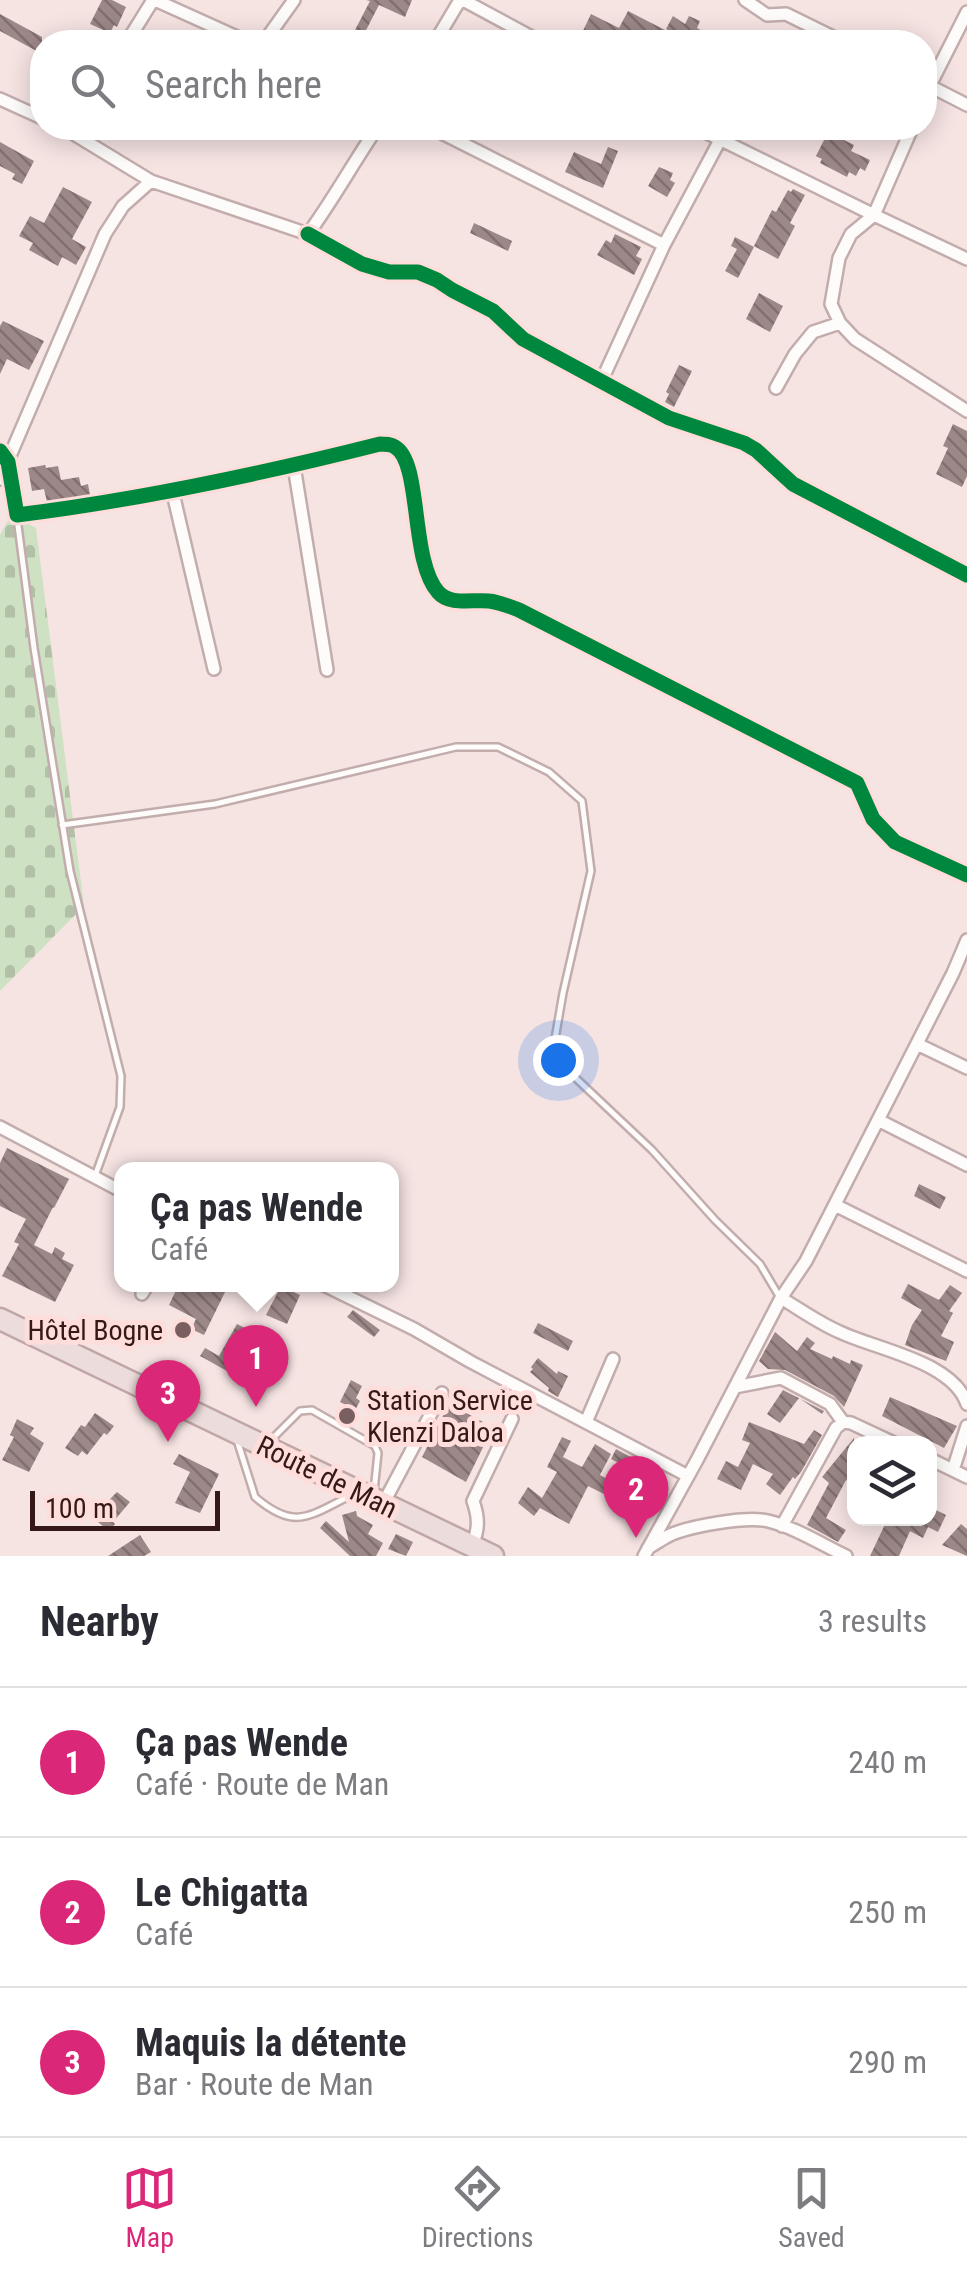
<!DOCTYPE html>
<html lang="en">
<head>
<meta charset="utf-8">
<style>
	:root { --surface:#fff; --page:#f7f7f7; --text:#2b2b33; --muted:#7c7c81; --line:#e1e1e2; --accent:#db2777 }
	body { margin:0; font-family:"Roboto Condensed",sans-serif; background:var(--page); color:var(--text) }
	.controls { position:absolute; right:30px; bottom:30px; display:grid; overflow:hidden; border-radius:20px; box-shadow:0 5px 25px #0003 }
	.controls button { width:90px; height:90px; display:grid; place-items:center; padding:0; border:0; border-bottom:2px solid var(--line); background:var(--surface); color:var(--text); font:50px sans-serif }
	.scale { position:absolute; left:30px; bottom:25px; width:190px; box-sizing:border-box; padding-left:10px; border:5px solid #351818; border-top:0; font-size:28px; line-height:35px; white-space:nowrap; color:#351818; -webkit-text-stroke:8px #fedddb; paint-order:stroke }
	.you { position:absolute; left:558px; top:1060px; width:35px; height:35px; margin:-25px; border:8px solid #fff; border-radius:50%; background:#1a73e8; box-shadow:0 0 0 15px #1a73e833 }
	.badge { display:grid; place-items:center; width:65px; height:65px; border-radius:50%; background:var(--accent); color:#fff; font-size:32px; font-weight:700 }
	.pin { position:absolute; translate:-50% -82px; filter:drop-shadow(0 2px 5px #0008) }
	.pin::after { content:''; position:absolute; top:52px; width:35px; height:30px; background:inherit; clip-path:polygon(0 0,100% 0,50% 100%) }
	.popup { position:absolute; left:114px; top:1162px; width:285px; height:130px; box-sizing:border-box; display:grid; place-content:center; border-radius:20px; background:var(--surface); filter:drop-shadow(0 2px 8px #0005); font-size:32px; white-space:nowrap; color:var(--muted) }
	.popup b { font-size:38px; color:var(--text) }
	.popup::after { content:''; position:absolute; left:50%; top:100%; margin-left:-20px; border:20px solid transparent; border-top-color:var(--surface) }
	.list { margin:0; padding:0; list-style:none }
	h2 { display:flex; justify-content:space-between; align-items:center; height:130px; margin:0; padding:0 40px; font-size:42px }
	h2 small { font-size:32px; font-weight:400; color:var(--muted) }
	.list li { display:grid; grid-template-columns:65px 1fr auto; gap:30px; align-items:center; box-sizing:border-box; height:150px; padding:0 40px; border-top:2px solid var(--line) }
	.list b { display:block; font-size:38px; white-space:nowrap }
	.list p { margin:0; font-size:32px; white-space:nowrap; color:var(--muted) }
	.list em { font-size:32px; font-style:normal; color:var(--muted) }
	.icon { flex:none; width:55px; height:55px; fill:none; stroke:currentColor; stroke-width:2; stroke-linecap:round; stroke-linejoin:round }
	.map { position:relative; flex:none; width:967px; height:1556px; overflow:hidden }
	.search { position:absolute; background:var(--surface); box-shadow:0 5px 25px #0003; left:30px; right:30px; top:30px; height:110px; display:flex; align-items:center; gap:25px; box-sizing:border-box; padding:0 35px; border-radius:40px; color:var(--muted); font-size:38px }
	.sheet { height:580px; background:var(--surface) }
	nav { display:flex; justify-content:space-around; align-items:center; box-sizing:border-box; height:140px; border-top:2px solid var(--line); background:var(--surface); font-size:28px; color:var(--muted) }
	nav a { display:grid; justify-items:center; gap:5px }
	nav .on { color:var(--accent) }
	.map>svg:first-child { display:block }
	.cemetery { fill:url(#cemetery-stones) }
	.building { fill:url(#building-back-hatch) }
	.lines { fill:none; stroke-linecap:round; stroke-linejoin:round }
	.lane-casing { stroke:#c2adac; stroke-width:10 }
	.street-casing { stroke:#c2adac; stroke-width:16 }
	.highway-casing { stroke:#c0a7a6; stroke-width:25 }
	.lane { stroke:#fefbfb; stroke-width:5 }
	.street { stroke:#fefbfb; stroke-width:11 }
	.highway { stroke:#ecdcdb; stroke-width:20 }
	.cycleway-casing { stroke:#fedddb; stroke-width:21 }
	.cycleway { stroke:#00873e; stroke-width:15 }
	.poi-dot { fill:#795f5f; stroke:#fedddb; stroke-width:4 }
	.labels { text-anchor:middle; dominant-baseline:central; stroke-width:10; stroke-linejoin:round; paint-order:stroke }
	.poi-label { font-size:28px; fill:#351818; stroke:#fedddb; text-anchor:end }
	.street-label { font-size:28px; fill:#351818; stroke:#fedddb }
</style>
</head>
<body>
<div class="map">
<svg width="967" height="1556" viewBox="0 0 967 1556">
	<defs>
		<pattern id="cemetery-stones" width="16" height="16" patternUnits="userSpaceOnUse" patternTransform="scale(2.5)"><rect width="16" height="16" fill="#cee1c3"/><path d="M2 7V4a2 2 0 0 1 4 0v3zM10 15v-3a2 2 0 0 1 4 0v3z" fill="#b2c0a7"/></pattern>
		<pattern id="building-back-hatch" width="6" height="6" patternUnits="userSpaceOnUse" patternTransform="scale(2.5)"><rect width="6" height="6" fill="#9d8888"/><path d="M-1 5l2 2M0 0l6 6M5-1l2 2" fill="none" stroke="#816e6e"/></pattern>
	</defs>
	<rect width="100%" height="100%" fill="#f6e4e3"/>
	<path class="cemetery" d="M11,515L36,528L84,906L0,991V535Z"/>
	<path class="building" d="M102,0H112L126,7L117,27L114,25L110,33L90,24Z
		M366,0H412L405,17L379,5L363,36L354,32L370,1Z
		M628,11L665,30L659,42H623L614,38L612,42H597L581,35L591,14L619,28Z
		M0,14L42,37V54L0,31Z
		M673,16L685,24L689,16L700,21L697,28L710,35L706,42H692L666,29Z
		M828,132L854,145L851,151L870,160L865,171L860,168L856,176L849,172L847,177L820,163L822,159L816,156Z
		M0,142L34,161L22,184L12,179L15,174L0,166Z
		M608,147L618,151L603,188L565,172L574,152L601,164Z
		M659,167L673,173L670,180L675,183L667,197L648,186Z
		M63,187L92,202L72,239L86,247L76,265L62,257L58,266L29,250L33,243L19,236L30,216L44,223Z
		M793,189L805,195L790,223L795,226L778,259L754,246L772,210L776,212L788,190L791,192Z
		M474,223L512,241L508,251L470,233Z
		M615,234L641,247L636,256L642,259L634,275L597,255L606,240L611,243Z
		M735,237L754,247L738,278L725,271L737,249L731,246Z
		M759,293L783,306L770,332L746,319Z
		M3,321L44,341L29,370L7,359L0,374V326Z
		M679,365L692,371L674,407L665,402L669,394L666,392Z
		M953,424L967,431V476L962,487L936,474L948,448L943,446Z
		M45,465L46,468L58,466L61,480L79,477L81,486L88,484L90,495L47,502L44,489L32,491L28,468Z
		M7,1148L69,1179L54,1208L53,1207L34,1245L52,1254L55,1247L65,1253L62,1259L74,1265L55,1302L2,1276L19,1244L14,1242L26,1219L0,1206V1163Z
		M919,1184L946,1197L940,1209L914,1196Z
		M179,1284H229L204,1335L191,1329L196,1319L169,1305Z
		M908,1284L939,1300L950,1285L962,1293L949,1311L953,1313L941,1336L954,1342L946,1361L905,1345L912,1325L922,1310L901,1298Z
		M281,1286L300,1295L287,1324L266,1315Z
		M353,1310L380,1330L374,1337L347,1317Z
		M538,1323L573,1341L568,1351L533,1333Z
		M237,1324L258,1335L236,1376L200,1356L205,1348L219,1356Z
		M775,1332L797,1351L807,1337L815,1343L810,1349L832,1359L833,1356L850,1364L851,1360L863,1365L844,1407L834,1396L785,1370L768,1369L759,1361Z
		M538,1358L557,1374L558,1371L568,1376L558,1397L548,1391L549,1388L530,1372L533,1369L531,1367Z
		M351,1380L362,1386L356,1398L360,1401L348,1423L339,1418L346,1405L340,1402Z
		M500,1388L522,1400L516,1411H508L492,1402Z
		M783,1390L824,1411L822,1414L799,1398L780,1423L767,1414Z
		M890,1397L957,1426L944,1448L882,1416Z
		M449,1404L487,1424L492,1429L466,1482L422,1457Z
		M95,1413L114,1426L107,1435L104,1433L87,1455L82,1451L78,1456L65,1448L81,1425L85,1427Z
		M17,1419L34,1428L30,1434L44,1443L29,1472L2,1460L14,1437L10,1435Z
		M749,1422L804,1444L814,1430L822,1435L801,1472L795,1479L793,1477L780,1495L766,1484L773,1474L753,1464L741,1490L717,1479L726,1461L738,1467L750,1443L742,1440Z
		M562,1437L571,1441L563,1457L582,1467L595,1444L611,1454L600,1475L611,1481L604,1494L588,1486L569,1524L540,1508L534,1516L518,1503L528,1487L542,1498L557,1472L547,1467Z
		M854,1438V1487L846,1480L826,1518L846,1530L838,1542L807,1525L829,1483L822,1477Z
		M616,1449L645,1465L635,1484L648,1490L644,1498L617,1486L626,1467L611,1459Z
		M179,1454L219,1474L200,1513L175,1503L190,1472L173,1464Z
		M117,1492L130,1502L113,1522L115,1524L109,1531L92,1517Z
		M930,1507L946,1515L938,1532L928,1527L923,1538L910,1531L899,1556H870L888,1518H930Z
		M356,1511L357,1516L373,1525L368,1534L383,1543L376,1556H350L320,1528L326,1521L349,1542L342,1515Z
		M961,1524L967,1529V1556L942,1545Z
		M396,1534L413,1542L406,1556L388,1549Z
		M140,1535L151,1552L144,1556H108Z"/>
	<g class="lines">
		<defs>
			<path id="lane" d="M17,518L34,648L70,871L121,1076L120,1107L95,1176
				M62,825L215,804L456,747H498L549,772L582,801L591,871L563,993L555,1039L564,1067L652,1150L715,1220L760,1264L779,1296
				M237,1440L255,1497C296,1532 310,1515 352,1495
				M269,1442L300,1411L312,1410L375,1446L378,1453L374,1491"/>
			<path id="street" d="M155,0L248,42
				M463,0L541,42
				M745,0L767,15L786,14L843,42
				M127,42L153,0
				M264,42L294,0
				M435,42L460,0
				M924,83L967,105
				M924,97L967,12
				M0,99L42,118
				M64,128L151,181L308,234C333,200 353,163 377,128
				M432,128L664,245
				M697,128L874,215L851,234L839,258L831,304L840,323L855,339L967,411
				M912,128L874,215L967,259
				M308,234L362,264L389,272H418L437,280L452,290L493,311L523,339L669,418L744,443L756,450L793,484L967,575
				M601,382L664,245L720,140
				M776,388L795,354L813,332L840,323
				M0,451L8,462L17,515C139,500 261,474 380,444C386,444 391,444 395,447C422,462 410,561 438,592C450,606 473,599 489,601C499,602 509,606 519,610L857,783L873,819L895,842L967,875
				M294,466L327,670
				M0,479L105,234L123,206L151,181
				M172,489L214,669
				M917,1044L967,1068
				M878,1120L967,1165
				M0,1127L121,1191
				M835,1205L967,1271
				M322,1284L414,1329L471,1362L688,1476
				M142,1294L148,1284
				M781,1298C801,1310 820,1324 842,1333C879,1350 953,1362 967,1404
				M735,1387L781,1378L830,1404L843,1422
				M586,1422L613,1359
				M930,1459L967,1477
				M953,1470L967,1426
				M383,1504L442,1393
				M782,1526L836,1428L843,1422L851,1423L896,1444
				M472,1546C479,1529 479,1518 473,1501L512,1419
				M648,1548C655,1544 662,1539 668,1536C688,1526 747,1516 768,1521C794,1527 821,1544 846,1556
				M644,1556L697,1460L781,1298L806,1261L953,973L967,940"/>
			<path id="highway" d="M0,1319L493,1556"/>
		</defs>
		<use href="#lane" class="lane-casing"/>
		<use href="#street" class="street-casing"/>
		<use href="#highway" class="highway-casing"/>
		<use href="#lane" class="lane"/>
		<use href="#street" class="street"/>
		<use href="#highway" class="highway"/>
		<defs>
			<path id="cycleway" d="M308,234L362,264L389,272H418L437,280L452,290L493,311L523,339L669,418L744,443L756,450L793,484L967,575
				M0,451L8,462L17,515C139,500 261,474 380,444C386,444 391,444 395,447C422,462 410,561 438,592C450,606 473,599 489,601C499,602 509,606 519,610L857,783L873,819L895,842L967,875"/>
		</defs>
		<use href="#cycleway" class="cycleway-casing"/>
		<use href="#cycleway" class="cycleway"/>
	</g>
	<g class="poi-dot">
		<circle cx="183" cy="1330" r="10"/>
		<circle cx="347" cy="1416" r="10"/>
	</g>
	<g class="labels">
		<g class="poi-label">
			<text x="163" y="1330">Hôtel Bogne</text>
			<text x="367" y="1400" text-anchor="start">Station Service<tspan x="367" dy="32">Klenzi Daloa</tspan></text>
		</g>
		<g class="street-label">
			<text transform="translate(327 1477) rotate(26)">Route de Man</text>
		</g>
	</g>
</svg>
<div class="controls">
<button><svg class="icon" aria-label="layers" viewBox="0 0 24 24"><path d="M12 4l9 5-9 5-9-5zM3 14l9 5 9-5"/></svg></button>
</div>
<div class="scale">100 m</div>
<div class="you"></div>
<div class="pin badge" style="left:256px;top:1407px">1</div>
<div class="popup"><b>Ça pas Wende</b>Café</div>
<div class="pin badge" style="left:636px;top:1538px">2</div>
<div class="pin badge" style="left:168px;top:1442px">3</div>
<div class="search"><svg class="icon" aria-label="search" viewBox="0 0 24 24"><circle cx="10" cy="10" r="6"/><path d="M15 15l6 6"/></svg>Search here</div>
</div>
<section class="sheet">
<h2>Nearby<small>3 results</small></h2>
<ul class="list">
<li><span class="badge">1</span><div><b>Ça pas Wende</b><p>Café · Route de Man</p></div><em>240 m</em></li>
<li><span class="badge">2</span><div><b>Le Chigatta</b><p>Café</p></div><em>250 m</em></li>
<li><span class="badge">3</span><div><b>Maquis la détente</b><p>Bar · Route de Man</p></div><em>290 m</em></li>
</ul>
</section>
<nav>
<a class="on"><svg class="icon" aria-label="map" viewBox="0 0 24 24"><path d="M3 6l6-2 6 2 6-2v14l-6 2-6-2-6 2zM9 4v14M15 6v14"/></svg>Map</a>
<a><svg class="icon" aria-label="directions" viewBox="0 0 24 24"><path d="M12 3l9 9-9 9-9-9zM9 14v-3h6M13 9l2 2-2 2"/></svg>Directions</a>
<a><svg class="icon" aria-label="saved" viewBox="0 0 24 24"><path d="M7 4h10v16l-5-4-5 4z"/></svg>Saved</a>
</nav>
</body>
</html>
